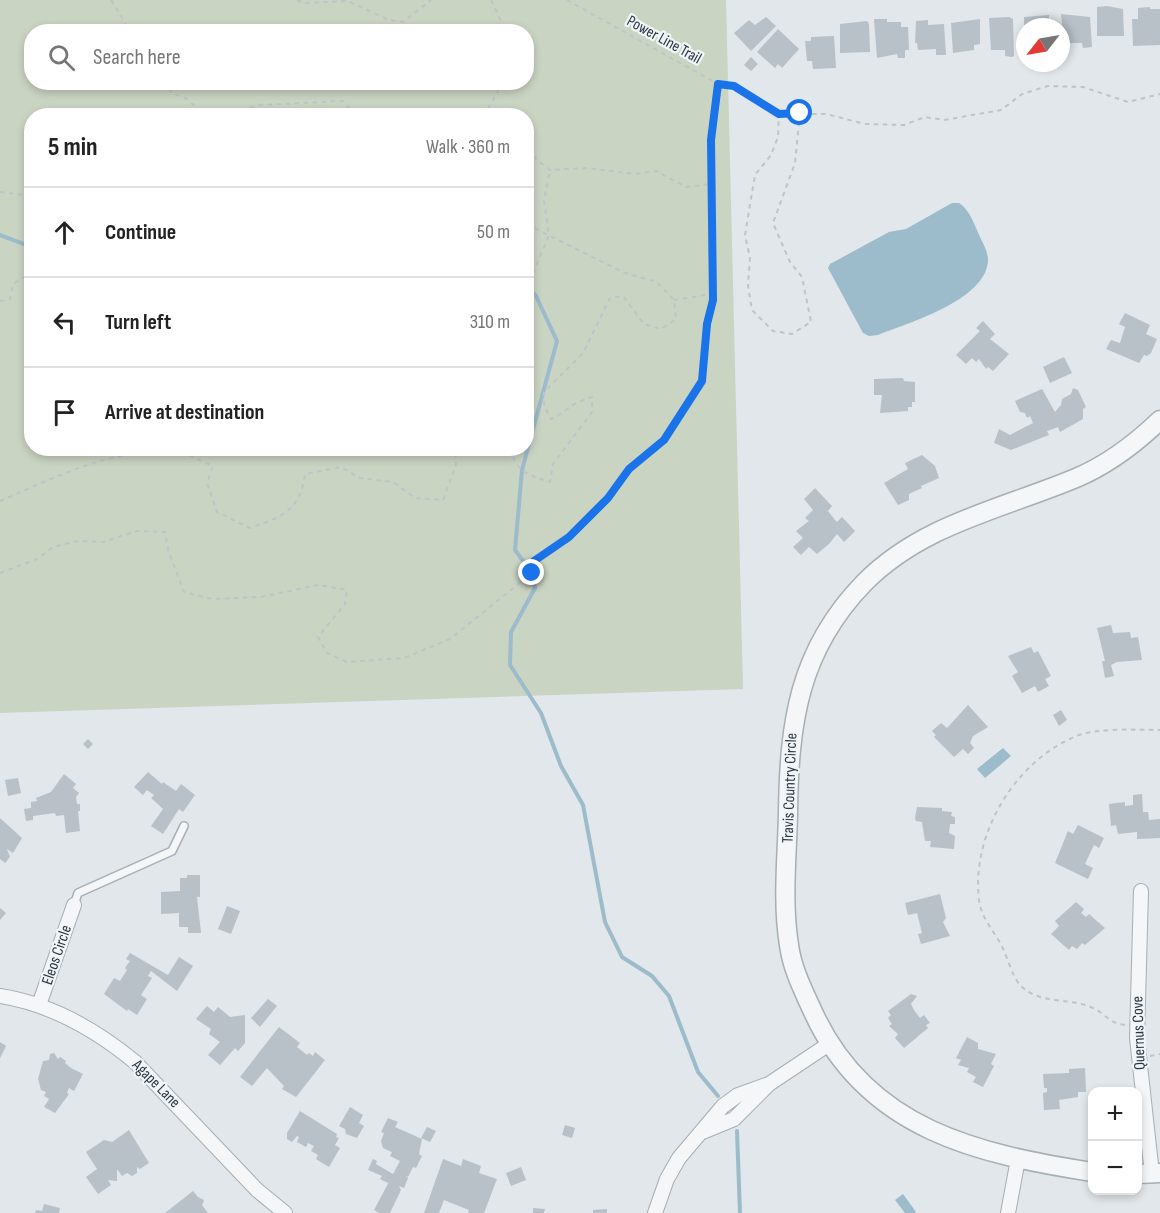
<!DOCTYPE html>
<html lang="en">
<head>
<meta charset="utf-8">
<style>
	:root { --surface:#fff; --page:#f6f6f6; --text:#222; --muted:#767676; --line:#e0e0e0 }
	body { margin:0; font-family:"Sofia Sans Condensed",sans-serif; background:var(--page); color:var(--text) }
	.controls { position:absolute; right:18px; bottom:18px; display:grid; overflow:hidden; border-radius:12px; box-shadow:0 3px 9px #0003 }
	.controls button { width:54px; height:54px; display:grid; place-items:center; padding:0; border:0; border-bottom:2px solid var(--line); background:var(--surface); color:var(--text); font:30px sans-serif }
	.compass { position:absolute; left:1016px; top:18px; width:54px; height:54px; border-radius:50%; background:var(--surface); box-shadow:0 3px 9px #0003; rotate:239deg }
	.stop { position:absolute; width:18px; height:18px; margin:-14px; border:4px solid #1a73e8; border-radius:50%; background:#fff }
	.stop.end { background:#1a73e8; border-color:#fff; box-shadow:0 2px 6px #0008 }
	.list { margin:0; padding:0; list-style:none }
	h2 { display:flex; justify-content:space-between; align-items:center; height:78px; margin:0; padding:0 24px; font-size:26px }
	h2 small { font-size:20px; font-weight:400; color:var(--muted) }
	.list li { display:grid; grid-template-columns:39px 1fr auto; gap:18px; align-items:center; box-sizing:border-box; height:90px; padding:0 24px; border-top:2px solid var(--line) }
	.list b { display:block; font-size:22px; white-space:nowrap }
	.list em { font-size:20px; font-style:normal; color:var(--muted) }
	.icon { flex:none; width:33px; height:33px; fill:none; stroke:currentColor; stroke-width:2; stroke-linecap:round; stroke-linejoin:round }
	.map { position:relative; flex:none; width:1160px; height:1213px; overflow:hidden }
	.search { position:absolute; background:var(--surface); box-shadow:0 3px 9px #0003; left:24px; top:24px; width:510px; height:66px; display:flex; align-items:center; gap:15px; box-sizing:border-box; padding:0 21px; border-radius:24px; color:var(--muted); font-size:22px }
	.panel { position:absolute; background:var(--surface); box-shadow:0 3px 9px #0003; left:24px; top:108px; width:510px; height:348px; border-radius:24px }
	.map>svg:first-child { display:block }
	.green { fill:#cad4c2; fill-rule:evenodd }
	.water { fill:#9cbbcb }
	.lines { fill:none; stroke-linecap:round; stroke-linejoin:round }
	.stream { stroke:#9cbbcb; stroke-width:4 }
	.building { fill:#b8c1c8 }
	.service-casing { stroke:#a6afb5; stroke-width:10 }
	.minor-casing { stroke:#a6afb5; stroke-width:16 }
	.tertiary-casing { stroke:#a6afb5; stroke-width:21 }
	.path { stroke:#bfc4c9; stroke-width:2; stroke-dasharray:4.5 4.5; stroke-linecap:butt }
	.service { stroke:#f4f6f8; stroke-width:7 }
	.minor { stroke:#f4f6f8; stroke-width:14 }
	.tertiary { stroke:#f4f6f8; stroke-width:18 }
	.route { stroke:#1a73e8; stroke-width:8 }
	.labels { text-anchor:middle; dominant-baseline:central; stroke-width:4.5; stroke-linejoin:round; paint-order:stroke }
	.street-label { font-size:16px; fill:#293743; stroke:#f1f5f8 }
</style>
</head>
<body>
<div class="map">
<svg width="1160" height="1213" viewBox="0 0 1160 1213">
	<rect width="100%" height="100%" fill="#e1e7ea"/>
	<path class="green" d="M0,0H726L743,689L0,713ZM32,32H526V82H32ZM32,116H526V448H32Z"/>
	<path class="water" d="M952,203H959C971,211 975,227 981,239C984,245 988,253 988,260C987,300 908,323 878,335L869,336L863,333L828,268L830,264L889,232L906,229Z
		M1003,748L1011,756L985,778L977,769Z
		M903,1194L916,1212L915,1213H905L895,1200Z"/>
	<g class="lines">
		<path class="stream" d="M0,235L32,247
			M526,286L536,296L557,341L522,470L515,550L532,573L535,588L511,632L510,665L541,713L561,766L583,805L605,922L622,957L652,976L669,996L698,1072L718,1096
			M737,1131L740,1213"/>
	</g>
	<path class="building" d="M1107,6L1123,9L1124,36H1097V7Z
		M1150,7V9H1160V45L1133,46L1132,19H1138V8Z
		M1061,14L1090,17L1092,47L1083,48L1082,43H1064Z
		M1049,15V23H1053V27H1024V17Z
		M766,17L776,26L751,51L734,33L749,20L755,25Z
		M1009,17L1013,19L1014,56L1012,57L1005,56V50H991L989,18Z
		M874,19H887V22H901V27H908L909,50H905V58H898L897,54L877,58Z
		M980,19V44L974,45V50L953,53L951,23Z
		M928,20V25L944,24L946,55H936V49L918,50L917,43H915L916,21Z
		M867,21L869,24L870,52L840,53V24Z
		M778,29L799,49L782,68L778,64L775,68L757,52Z
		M834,36L836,68L813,69L812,61H807L805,41H811V37Z
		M751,57L758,64L751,71L744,65Z
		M1125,313L1150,325L1146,334L1157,339L1151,353L1147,356L1144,355L1139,363L1106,349L1111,340L1120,343L1125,327L1119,324Z
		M983,321L995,334L990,339L1009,354L993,371L988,367L986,369L979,359L976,362L972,358L966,364L956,355L980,331L976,328Z
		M1064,357L1072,373L1050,383L1043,367Z
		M903,378L904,381L915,382V402H912V407H908V411L880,413L882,395H874V379Z
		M1073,388L1078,390L1086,407L1083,409V419L1060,432L1058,427L1050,430L1047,431L1049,435L1011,450L994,443L999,429L1010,435L1033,423L1030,416L1027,418L1025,413L1020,412L1015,401L1042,389L1055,412L1061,405L1062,399L1071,394Z
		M922,455L935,466L939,478L921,486L922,488L909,494V500L898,505L884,483L908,469L905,463Z
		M815,488L832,506L828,511L835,520L837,522L842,517L855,531L844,542L837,534L829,544L817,554L809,547L801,555L793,547L803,538L796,531L809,521L805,518L813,510L804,499Z
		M1111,625L1113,633L1130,632L1131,638L1138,637L1142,660L1117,662L1111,665L1114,676L1105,678L1102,661H1105L1097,628Z
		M1031,647L1034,653L1038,651L1051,676L1045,679L1049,686L1038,692L1035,686L1022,693L1012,676L1018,672L1008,656Z
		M968,705L988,727L973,736L970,743L974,748L968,754L963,749L954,757L934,737L936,735L932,731L941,723L947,728Z
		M1061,710L1067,720L1059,726L1053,715Z
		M88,739L93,744L88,749L83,744Z
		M148,772L162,784L163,782L176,791L181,784L195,795L183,812L179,809L163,834L151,826L163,809L151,798L154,795L147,790L143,795L134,787Z
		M64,774L76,784L73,788L79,793L76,797L77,804H80V811H78L80,831L66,833L64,815L56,816L55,813L33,816V820L26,821L24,809L31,808V802L37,801L36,798L51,792Z
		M18,778L21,793L8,796L5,780Z
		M1142,794L1143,812H1148L1149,820L1160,819V838L1137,839V832L1118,834L1116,825L1111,826L1109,804L1125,802V806L1133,805V795Z
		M917,807L942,808V811L952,812L951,816L955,817V824H950L949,833L955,836L954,849L930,847L931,841H925L922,822L916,821L915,818Z
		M0,818L22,838L13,853L7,849L10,857L5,863L0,859Z
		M1078,825L1104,838L1099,848L1094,845L1085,864L1093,868L1088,879L1055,863L1068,831L1073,834Z
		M187,875H200V897H197L201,933H188V927H179V913L161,914V892L180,891V878H187Z
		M940,894L946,918L943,922L950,936L921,944L918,934L922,933L917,913L908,915L905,903Z
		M1076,902L1084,909L1081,913L1086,917L1089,914L1105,928L1085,945L1082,943L1077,949L1072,946L1069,950L1051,934L1059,926L1055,921Z
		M227,906L240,911L231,934L218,929Z
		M0,908L6,913L0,920Z
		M130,953L168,975L179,957L193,966L177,991L151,971L148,976L152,978L141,995L147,999L137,1015L128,1009L127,1011L104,994L114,978L120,981L127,970L125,968L130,961L126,959Z
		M911,994L917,996L911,1004L914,1010L920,1018L924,1015L930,1023L926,1025L928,1028L904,1048L895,1038L898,1034L889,1026L892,1024L888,1018L891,1015L888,1011Z
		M268,999L277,1006L260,1027L251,1018Z
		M207,1006L214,1012L218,1007L230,1017L245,1015V1043L238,1051L235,1048L220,1065L208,1055L220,1042L209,1034L211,1029L196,1019Z
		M279,1027L300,1043L297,1047L307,1055L309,1053L313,1056L315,1052L325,1060L296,1097L282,1089L284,1086L267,1068L252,1086L240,1077Z
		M967,1037L978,1043V1049L996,1054L991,1064L994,1066L983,1087L973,1082L976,1077L967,1072L969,1068L958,1065L961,1060L956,1058Z
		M0,1042L6,1046L0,1058Z
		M54,1053L58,1059L60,1057L66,1061L65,1063L71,1068L83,1074L74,1091L69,1088L67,1093L69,1094L55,1113L44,1107L49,1099L44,1096L46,1092L41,1090L38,1079L43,1061L49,1060L50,1054Z
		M1085,1068L1086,1092H1078V1097L1059,1100L1060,1109L1044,1110L1043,1093L1047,1092V1088H1044L1043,1074L1069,1073V1069Z
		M350,1107L363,1115L359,1123L364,1126L357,1138L346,1134L345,1129L339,1126Z
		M300,1111L337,1134L336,1137L339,1138L335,1145L340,1148L329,1167L316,1159L318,1155L311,1151L314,1146L308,1143L306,1147L297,1142L299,1137L297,1136L292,1142L287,1139V1133Z
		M388,1118L398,1122L395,1127L422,1139L419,1154L422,1156L416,1168L413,1167L408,1177L405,1175L408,1178L404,1188L399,1186L401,1190L390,1213H379L374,1210L390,1180L388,1183L380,1179L382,1176L368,1170L373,1159L377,1161L376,1164L393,1174L400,1161L390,1156L392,1152L383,1148L381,1141L384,1133L381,1132Z
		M565,1125L575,1128L572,1138L562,1135Z
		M427,1127L436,1131L430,1142L421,1138Z
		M129,1130L149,1163L140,1169L137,1167V1173L132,1176L127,1173L122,1176L117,1169V1181L108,1180L111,1185L98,1194L86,1177L97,1169L86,1152L104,1140L112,1142Z
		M443,1159L461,1166L463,1159L481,1166L479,1173L497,1179L484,1213H468L469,1210L444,1200L439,1213H424Z
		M521,1167L526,1180L511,1186L506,1173Z
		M193,1191L198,1197L204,1200L202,1205L208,1213H165Z
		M44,1204L60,1208L59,1213H35L36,1210L42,1211Z
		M533,1208L545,1209L544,1213H533Z
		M607,1209V1213H593V1210Z"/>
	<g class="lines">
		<defs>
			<path id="service" d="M74,905L78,893L172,851L184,826"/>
			<path id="minor" d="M1141,891L1137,1038L1152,1174
				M0,996C51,1004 95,1029 135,1062L257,1190L285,1213
				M39,1005L74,905
				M700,1133L734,1119L768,1085
				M655,1213L667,1179L679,1158L723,1106L738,1095L769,1084L829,1044
				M1008,1213L1018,1159"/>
			<path id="tertiary" d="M1092,1172C978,1154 868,1130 814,1014C804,992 792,969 789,945C782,902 787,857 788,814C789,724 798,651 864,583C922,524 1002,509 1076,478C1107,465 1136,443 1160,420
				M1138,1174L1160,1173"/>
		</defs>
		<use href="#service" class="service-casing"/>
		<use href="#minor" class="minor-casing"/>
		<use href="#tertiary" class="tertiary-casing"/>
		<path class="path" d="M111,0L131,32
			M297,0L303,3L348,1L389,20L403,22L431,0
			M491,0L506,32
			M567,0L718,84C741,87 760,100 779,114
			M163,82L172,93L187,99L199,110L230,114L258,105L343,101L356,116
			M488,109L503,82
			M800,113L795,163L773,223L790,262L802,277L811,322L792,334L773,331L752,310L748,286L750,258L745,235L755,175L771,155L778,137L779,114H826L865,124L904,125L925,117L944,120L1001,110L1022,94L1048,86L1083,87L1128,102L1160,94
			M452,116L464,110L488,109L494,116
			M526,151L550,170L587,168L635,174L656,171L686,187L711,184
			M0,192L32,196
			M526,290L549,235L544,201L550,170
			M674,300L712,294
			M0,301L10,299L13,284L32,272
			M511,448C514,471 530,476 550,482L553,464L592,412V397C571,403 568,411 551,419L544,406V392L583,353L610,298L623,296L644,324L661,329L676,319L674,300L657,282L625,273L538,230L526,221
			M0,501C54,478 121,443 183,454C193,456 203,462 213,466L207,483L217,512L250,528C282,517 300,511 305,474L341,467L360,478L393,482L415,498L443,500L456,465L455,448
			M0,573L37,559L53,547L78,541L103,542L137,531L165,532L168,550L184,592L212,599L261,597L318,585L347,590L345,604L318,637L327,653L347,662L404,658L450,639L532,573L534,561L569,537L608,498L629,469L664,440L702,381L707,324L713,300L711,140L718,84
			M1125,1025C1106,1022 1108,1015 1093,1008C1070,997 1040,1005 1021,986C1011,976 1007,953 999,941C991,928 981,916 979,900C971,835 1014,763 1074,737C1096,727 1136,730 1160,730
			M1150,1056L1160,1054"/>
		<use href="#service" class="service"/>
		<use href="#minor" class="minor"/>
		<use href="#tertiary" class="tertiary"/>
	</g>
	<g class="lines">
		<path class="route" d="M532,573L534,561L569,537L608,498L629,469L664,440L702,381L707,324L713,300L711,140L718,84L734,86L779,114L800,113"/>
	</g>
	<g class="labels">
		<g class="street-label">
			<text transform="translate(664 40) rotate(29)">Power Line Trail</text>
			<text transform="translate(790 788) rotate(-88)">Travis Country Circle</text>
			<text transform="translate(57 955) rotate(-71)">Eleos Circle</text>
			<text transform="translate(1139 1033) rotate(-92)">Quernus Cove</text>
			<text transform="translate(156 1084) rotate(45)">Agape Lane</text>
		</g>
	</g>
</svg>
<div class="controls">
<button>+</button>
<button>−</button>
</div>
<svg class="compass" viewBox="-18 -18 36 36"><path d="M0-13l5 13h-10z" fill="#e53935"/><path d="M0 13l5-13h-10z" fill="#767676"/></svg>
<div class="stop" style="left:800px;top:113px"></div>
<div class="stop end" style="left:532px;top:573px"></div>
<div class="search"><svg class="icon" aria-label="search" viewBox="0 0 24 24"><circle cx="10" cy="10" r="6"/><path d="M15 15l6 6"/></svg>Search here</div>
<section class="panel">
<h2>5 min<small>Walk · 360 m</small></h2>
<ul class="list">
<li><svg class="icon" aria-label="ahead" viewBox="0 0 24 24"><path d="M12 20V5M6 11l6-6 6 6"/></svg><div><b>Continue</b></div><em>50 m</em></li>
<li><svg class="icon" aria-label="left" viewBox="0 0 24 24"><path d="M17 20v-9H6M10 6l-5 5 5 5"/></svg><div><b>Turn left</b></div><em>310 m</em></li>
<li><svg class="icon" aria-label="arrive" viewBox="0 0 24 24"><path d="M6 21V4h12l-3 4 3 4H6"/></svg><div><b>Arrive at destination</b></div></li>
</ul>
</section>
</div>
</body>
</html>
